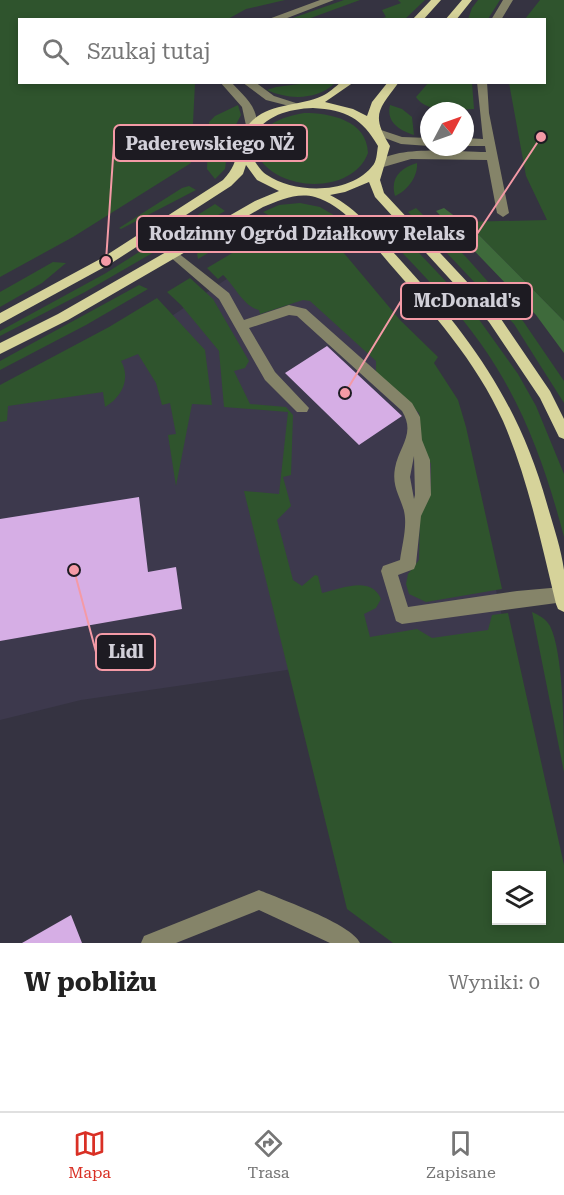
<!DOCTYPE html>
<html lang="pl">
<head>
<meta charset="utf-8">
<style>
	:root { --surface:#fff; --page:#f2f2f2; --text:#222; --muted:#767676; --line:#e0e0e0; --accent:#d93025 }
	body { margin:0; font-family:"Roboto Serif",serif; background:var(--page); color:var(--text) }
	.controls { position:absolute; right:18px; bottom:18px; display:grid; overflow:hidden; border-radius:0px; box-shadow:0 3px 9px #0003 }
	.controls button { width:54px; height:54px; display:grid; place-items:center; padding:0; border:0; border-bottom:2px solid var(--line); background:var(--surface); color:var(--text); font:30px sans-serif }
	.compass { position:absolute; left:420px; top:102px; width:54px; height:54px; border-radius:50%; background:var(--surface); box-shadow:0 3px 9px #0003; rotate:49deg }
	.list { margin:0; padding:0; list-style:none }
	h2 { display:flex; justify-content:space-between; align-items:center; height:78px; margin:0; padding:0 24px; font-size:26px }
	h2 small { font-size:20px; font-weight:400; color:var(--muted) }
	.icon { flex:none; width:33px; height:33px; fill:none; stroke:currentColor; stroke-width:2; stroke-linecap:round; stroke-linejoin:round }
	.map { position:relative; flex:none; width:564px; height:943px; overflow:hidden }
	.search { position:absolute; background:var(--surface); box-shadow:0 3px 9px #0003; left:18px; right:18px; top:18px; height:66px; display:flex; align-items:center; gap:15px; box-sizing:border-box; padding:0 21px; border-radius:0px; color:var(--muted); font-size:22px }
	.sheet { height:168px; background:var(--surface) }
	nav { display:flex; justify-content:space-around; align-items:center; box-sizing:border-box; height:84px; border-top:2px solid var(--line); background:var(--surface); font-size:16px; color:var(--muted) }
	nav a { display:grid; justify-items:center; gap:3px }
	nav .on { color:var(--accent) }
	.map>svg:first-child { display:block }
	.built { fill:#3d394d }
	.green { fill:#2f542d; fill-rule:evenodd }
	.forest { fill:#3e6a3b }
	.building { fill:#d6aee5 }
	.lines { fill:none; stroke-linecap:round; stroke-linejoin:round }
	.minor { fill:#858469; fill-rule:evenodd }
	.major { fill:#d6d39a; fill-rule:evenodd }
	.leader { fill:none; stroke:#f49aa6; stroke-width:2 }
	.callout-dot { fill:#f49aa6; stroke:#1d1b22; stroke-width:2 }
	.callout { fill:#1d1b22; stroke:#f49aa6; stroke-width:2 }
	.callout-label { font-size:18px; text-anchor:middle; font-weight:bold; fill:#d2d0d9 }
</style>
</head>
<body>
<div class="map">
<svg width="564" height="943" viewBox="0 0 564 943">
	<rect width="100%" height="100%" fill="#353341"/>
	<path class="built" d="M246,266L404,337L456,414L507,638L81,700L0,720V399L145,334Z"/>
	<path class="green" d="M0,0H285L246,9L228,19L20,20V82L195,83L191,163L73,237L0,277Z
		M344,0H360L308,19H290Z
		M398,0H425L405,19H380L386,17L382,10L401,3Z
		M478,0H500L488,19H468L472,8Z
		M540,0H564V321L478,234L461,222L547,220L526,176L509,83L544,82V20L525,19Z
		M315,82L334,84C317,100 288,100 267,90L276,87Z
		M429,82L472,83L474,109C457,110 426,113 416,97Z
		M238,105L241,115L229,138L225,169L215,179L207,169L209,122L215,116Z
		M390,105L402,109L412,117L414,135C399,130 386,122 390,105Z
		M304,113C330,113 367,120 368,153C352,196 275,192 257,154C255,126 281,117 304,113Z
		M417,163C418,177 407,191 395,196C390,178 400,168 417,163Z
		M189,186L196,190L121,229L119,228L182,188Z
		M300,203L320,207L337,217C320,223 278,223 263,212L279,205Z
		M215,204L225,211L85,292L0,336V331L106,273Z
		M416,208L466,257L523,321L564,381V403L514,324L408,212Z
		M387,219L470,307L518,374L536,406L564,474V537C546,468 523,403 481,344C451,301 411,263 375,224Z
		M243,224L249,229L198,259L197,254L200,250Z
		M279,229C298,230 312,229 327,242L333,240L400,320L438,357L434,363L458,400L466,427L502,589L426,602L409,594L406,584L408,574L419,560L420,514L427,503L431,491V464L421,442L419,413L376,372V361L310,301L303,300L260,314L259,310C244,307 234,285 223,275L218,279L207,268L266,233Z
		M53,262L66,263L42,283L0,307V292Z
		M190,278L213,299L249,361L245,368L234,371L250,404L286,407L293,415L291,475L283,477L291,506L277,520L293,580L302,586L315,575L318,576L322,593C341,589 371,575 381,599L376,608L364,614L370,637L417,629L432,638L488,630L492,615L508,613L564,865V943H393L347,909L244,491L279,494L288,412L224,407L219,351L181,305L167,292ZM496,876H542V920H496Z
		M139,285L148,289L86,325L0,370V361Z
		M157,298L205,350L212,405L192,404L176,486L168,435L176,434L170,403L162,405L156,383L138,354L121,361C131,379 122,397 105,407L103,392L8,406L7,421L0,422V385L109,327Z
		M532,612C539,615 546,619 550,626C564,654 564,737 564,772Z"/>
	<path class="forest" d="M444,208L478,234L564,321V353L536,315L436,211Z"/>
	<path class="building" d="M327,346L402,416L359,445L285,373Z
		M139,497L148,572L176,567L182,609L0,641V519Z
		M71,915L82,943H22Z"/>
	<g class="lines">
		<path class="minor" d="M320,0H334L282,20H266Z
			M503,0H513L501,20H491Z
			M220,82H231C244,96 262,110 255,130H247L242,107Z
			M242,82H255L274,96L302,105L297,108L266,100Z
			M477,82H487L489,113L509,213L503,217L497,213L487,160L411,159L380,168L374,164C395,144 458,152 486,152L485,146H465V138L483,139Z
			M378,129L402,137L429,138V146L401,144L374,134L372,132Z
			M173,249L229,293L244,320L289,305L306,309L412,403L420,417L422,440L430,460L431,495L421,516L416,564L414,569L398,575L408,607L517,591L562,587L564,588V602L402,624L396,621L381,571L383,566L400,560C402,546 406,531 405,518C404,500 391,490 395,468C399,446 416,434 402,411L297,316L289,315L249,328L275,372L309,408L307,412H297L265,380L219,299L169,256L167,253ZM414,456L415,495L414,499L410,477Z
			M259,890C280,899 352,924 360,943H330L259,910L176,943H141L144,936Z"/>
		<path class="major" d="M431,0H441L423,20H412Z
			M462,0H472L456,20H445Z
			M341,82H354L325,102L353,109L367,116L372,102L388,82H399C378,110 371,115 390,146L380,180L384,193L499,316L550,391L564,419V439L559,437L540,398L489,322L375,197L369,182L345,192L330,195C360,210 380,238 403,263C472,339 519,404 547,504C553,525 561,548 564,570C564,584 564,598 564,612L558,609L556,604C541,542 528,479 503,421C476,361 432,312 389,263C369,240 346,206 315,197C297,192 280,200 263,207L68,320L0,354V343L58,314L255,201L279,191L257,180L246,165L243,174L231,186L110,264L0,324V313L102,258L223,180C244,159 232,142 250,123C269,102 299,107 322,96C329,93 335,87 341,82ZM313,108C346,110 362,118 378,146C377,151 377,159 374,164C352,195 295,194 267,175C260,171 255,161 250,154C251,120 283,109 313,108Z"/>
	</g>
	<path class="leader" d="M106 261L114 143M541 137L477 234M345 393L401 301M74 570L96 652"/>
	<g class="callout-dot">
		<circle cx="106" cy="261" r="6"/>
		<circle cx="541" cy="137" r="6"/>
		<circle cx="345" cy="393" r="6"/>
		<circle cx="74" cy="570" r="6"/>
	</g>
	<g class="callout">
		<rect x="114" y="125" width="193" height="36" rx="6"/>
		<rect x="137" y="216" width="340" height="36" rx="6"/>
		<rect x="401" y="283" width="131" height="36" rx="6"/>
		<rect x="96" y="634" width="59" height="36" rx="6"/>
	</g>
	<g class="callout-label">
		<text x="210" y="150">Paderewskiego NŻ</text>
		<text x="307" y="240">Rodzinny Ogród Działkowy Relaks</text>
		<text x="467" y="307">McDonald's</text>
		<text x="126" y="658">Lidl</text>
	</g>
</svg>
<div class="controls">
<button><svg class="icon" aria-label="layers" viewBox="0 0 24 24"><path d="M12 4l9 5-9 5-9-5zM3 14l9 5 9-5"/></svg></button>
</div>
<svg class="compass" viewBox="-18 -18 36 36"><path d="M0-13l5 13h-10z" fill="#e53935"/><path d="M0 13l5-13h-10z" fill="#767676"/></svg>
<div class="search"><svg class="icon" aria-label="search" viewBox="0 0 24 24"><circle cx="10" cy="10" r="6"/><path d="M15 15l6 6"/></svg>Szukaj tutaj</div>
</div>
<section class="sheet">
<h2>W pobliżu<small>Wyniki: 0</small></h2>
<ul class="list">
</ul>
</section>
<nav>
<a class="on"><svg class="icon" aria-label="map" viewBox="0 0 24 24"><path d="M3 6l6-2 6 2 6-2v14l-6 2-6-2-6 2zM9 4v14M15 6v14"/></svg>Mapa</a>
<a><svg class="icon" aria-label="directions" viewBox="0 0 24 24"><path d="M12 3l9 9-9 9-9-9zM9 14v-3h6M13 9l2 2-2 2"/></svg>Trasa</a>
<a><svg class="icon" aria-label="saved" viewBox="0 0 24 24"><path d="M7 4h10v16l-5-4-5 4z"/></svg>Zapisane</a>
</nav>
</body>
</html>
